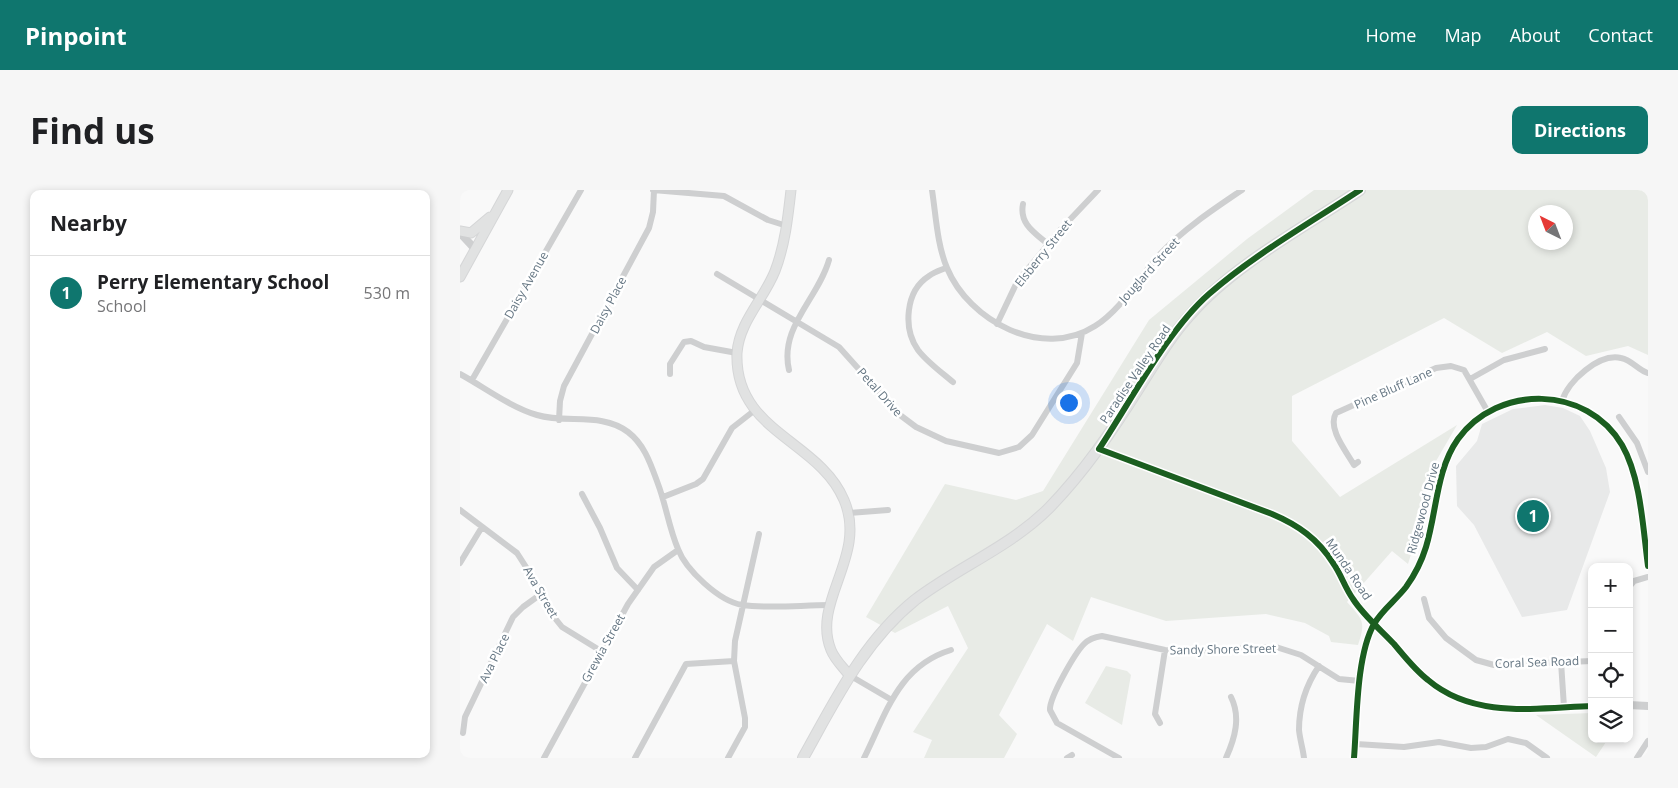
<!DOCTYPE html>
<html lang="en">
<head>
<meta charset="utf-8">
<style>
	:root { --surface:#fff; --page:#f6f6f6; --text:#202124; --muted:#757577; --line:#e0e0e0; --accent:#0f766e }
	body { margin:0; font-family:"Open Sans",sans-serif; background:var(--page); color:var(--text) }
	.controls { position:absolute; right:15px; bottom:15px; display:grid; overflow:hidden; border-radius:10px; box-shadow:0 2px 8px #0003 }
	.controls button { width:45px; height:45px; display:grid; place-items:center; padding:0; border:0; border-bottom:1px solid var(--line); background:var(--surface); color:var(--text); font:25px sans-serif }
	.compass { position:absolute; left:1068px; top:15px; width:45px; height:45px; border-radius:50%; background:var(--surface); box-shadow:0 2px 8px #0003; rotate:318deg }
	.you { position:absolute; left:608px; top:212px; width:18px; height:18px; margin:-12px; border:4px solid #fff; border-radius:50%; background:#1a73e8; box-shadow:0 0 0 8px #1a73e833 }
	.badge { display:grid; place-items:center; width:32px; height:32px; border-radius:50%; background:var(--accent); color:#fff; font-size:16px; font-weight:700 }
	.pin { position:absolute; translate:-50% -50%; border:2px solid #fff; box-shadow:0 1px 5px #0006 }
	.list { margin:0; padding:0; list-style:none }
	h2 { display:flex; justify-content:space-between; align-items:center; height:65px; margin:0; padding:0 20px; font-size:21px }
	h2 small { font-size:16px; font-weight:400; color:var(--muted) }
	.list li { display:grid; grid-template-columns:32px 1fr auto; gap:15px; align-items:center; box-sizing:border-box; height:75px; padding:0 20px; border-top:1px solid var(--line) }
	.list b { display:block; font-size:19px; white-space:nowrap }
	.list p { margin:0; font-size:16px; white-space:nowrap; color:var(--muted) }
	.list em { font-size:16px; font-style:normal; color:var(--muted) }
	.icon { flex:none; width:28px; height:28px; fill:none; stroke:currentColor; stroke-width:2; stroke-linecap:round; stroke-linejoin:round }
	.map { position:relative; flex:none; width:1188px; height:568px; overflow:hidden; border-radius:10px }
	header { display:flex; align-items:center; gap:30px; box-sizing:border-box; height:70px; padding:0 25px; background:var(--accent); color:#fff }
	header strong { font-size:24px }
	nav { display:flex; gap:28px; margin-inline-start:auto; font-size:18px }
	.intro { display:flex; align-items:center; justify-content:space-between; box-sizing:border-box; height:120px; padding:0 30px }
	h1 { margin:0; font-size:35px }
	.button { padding:12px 22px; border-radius:10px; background:var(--accent); color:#fff; font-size:18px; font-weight:700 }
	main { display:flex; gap:30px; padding:0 30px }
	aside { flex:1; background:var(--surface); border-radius:10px; box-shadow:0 2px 8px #0003 }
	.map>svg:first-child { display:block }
	.built { fill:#e8e9e9 }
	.green { fill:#e8ebe6; fill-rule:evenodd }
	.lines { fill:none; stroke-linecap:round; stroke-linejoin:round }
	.secondary-casing { stroke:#d5d6d7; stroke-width:11 }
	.primary-casing { stroke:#d5d6d7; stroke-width:12 }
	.minor { stroke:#cecfd0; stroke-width:6 }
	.tertiary { stroke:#cecfd0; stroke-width:8 }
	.secondary { stroke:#e1e2e2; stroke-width:9 }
	.primary { stroke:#e1e2e2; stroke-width:10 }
	.cycleway-casing { stroke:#fff; stroke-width:9 }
	.cycleway { stroke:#1b5e20; stroke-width:6 }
	.labels { text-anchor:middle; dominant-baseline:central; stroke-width:5; stroke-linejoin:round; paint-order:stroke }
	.street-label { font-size:12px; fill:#657683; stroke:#fff }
</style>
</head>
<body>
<header>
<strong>Pinpoint</strong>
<nav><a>Home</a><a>Map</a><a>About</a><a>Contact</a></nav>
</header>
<div class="intro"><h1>Find us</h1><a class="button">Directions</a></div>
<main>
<aside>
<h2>Nearby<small></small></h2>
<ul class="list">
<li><span class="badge">1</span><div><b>Perry Elementary School</b><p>School</p></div><em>530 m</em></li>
</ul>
</aside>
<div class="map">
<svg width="1188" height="568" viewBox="0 0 1188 568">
	<rect width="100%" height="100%" fill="#f9f9f9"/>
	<path class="built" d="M1085,215L1103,218L1120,226L1130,241L1146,278L1150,302L1107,420L1062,427L1014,335L997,316L996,276L1017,251L1022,234L1053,219Z"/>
	<path class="green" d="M854,0H1188V165L1168,156L1126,166L1087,142L1042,163L984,128L832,206V251L880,307L997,235L965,290L956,348L948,374L932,361L887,412C903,430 906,431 898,455L871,452L869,446L845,433L806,424L706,431L631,407L613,451L587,434L539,525L557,544L544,568H464L472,550L453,542L508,458L488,416L435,443L406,427L485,294L556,310L583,301L689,130L787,49ZM1076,22H1106V52H1076Z
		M646,476L667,481L671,485L662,535L625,513Z
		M1132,523V549H1148L1136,567L1076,525Z"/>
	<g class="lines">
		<defs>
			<path id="secondary" d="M331,0C328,27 325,55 315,81C304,109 279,132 277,163C274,242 359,250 384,310C408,366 351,411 371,460C375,470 383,477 389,485
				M0,41L11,43L30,27
				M0,87L48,0"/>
			<path id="primary" d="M343,568C375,511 403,452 455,410C498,377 550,357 589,318C624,282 652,241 679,198C695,173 710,147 730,125C773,75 845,37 900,0"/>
		</defs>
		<use href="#secondary" class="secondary-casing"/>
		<use href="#primary" class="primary-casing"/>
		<path class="minor" d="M193,0L264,6L308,30L327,36
			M472,0C476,26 477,54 487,78C509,131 582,170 635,136C662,119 680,86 701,63C725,38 754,19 782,0
			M563,14C559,34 575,43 589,55
			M486,78C481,80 474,82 469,86C445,101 443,139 458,160C467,172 481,182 493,192
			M257,84L379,157L440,225L456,237L486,251L539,263L559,257L572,245L617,173L622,143
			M537,134L557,92L601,39L638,0
			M329,180C319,137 358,109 369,70
			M0,184C24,197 50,217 77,225C107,234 142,222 168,242C185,255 191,275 198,294C206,315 209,338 218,359C226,380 259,411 282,415C311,419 341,415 370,415
			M210,184V174L224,152L231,151L244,157L277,163
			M1010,189L1044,170L1085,159
			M12,190L121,0
			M1102,211C1108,191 1139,163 1161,168C1172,170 1179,181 1188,183
			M1159,227L1177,253L1188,282
			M99,230L100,211L104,196L189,38L193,22L194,0
			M898,272L894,275C886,261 867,238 876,223L976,178L991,176L1004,180L1028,222
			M122,304L140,338L157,378L178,400
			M203,307L236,294L243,289L272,238L295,220
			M0,320L57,363L75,391L90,422L102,437L141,461
			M389,323L428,320
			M0,373L22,337
			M1169,397L1174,391L1188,387
			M964,409L969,428L986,448L1016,470L1034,475L1132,471
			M1101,472L1104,517
			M389,485L430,509
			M700,533L695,524L705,460
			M3,543L5,527L53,427L63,417L81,404
			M896,554L944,557L979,552L1011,558L1026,557L1048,549L1066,553L1087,568
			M84,568L168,414L194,377L218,360
			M175,568L226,474L274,471
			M268,568L285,537V528L274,471L275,451L299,344
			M404,568C426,524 438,476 491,460
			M607,568L612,565
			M659,568L597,533L590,520C589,508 615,463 624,454C629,449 635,447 642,446L705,460L728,461L816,457L841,465L879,489L900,491
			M766,568C775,548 781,527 771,507
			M844,568C843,559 840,550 839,540C839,517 846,495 859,476
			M894,568C897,531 896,466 914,434C922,420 936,410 946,397C954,386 962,370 966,357C977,321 976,280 998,249C1038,194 1127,195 1162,255C1181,288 1183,339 1188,376
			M1177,568L1188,551"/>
		<path class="tertiary" d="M0,43L15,59
			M639,259L812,324C838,335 858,349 873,373C881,384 885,398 893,409C904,426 921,440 934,454C945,467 955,480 968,490C1014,529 1076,518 1132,516
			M1169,515L1188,516"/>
		<use href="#secondary" class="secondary"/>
		<use href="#primary" class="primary"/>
		<defs>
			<path id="cycleway" d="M900,0C850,33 795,64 749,104C707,141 671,211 639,259L812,324C838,335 858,349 873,373C881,384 885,398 893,409C904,426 921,440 934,454C945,467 955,480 968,490C1014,529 1076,518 1132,516
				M894,568C897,531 896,466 914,434C922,420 936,410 946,397C954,386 962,370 966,357C977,321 976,280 998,249C1038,194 1127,195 1162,255C1181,288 1183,339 1188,376"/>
		</defs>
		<use href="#cycleway" class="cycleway-casing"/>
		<use href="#cycleway" class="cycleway"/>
	</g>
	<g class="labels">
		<g class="street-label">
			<text transform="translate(583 63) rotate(-51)">Elsberry Street</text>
			<text transform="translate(689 80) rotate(-48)">Jouglard Street</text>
			<text transform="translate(66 95) rotate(-60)">Daisy Avenue</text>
			<text transform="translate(148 115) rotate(-62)">Daisy Place</text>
			<text transform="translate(675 184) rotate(-56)">Paradise Valley Road</text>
			<text transform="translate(933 198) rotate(-24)">Pine Bluff Lane</text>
			<text transform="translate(420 202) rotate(48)">Petal Drive</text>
			<text transform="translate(963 318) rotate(-75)">Ridgewood Drive</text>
			<text transform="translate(889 379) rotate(56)">Munda Road</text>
			<text transform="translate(81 402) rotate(60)">Ava Street</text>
			<text transform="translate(143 458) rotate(-61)">Grewia Street</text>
			<text transform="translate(763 459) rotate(-1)">Sandy Shore Street</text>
			<text transform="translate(34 468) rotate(-64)">Ava Place</text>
			<text transform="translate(1077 472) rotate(-2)">Coral Sea Road</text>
		</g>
	</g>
</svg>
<div class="controls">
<button>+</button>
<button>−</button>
<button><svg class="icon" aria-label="locate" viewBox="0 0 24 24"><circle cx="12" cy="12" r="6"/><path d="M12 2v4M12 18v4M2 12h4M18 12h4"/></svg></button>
<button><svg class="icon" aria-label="layers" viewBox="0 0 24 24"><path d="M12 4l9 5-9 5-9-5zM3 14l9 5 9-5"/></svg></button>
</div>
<svg class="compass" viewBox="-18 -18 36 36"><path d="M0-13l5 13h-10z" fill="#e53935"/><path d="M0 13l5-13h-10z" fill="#757577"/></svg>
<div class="you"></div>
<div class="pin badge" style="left:1073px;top:326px">1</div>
</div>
</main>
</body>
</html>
